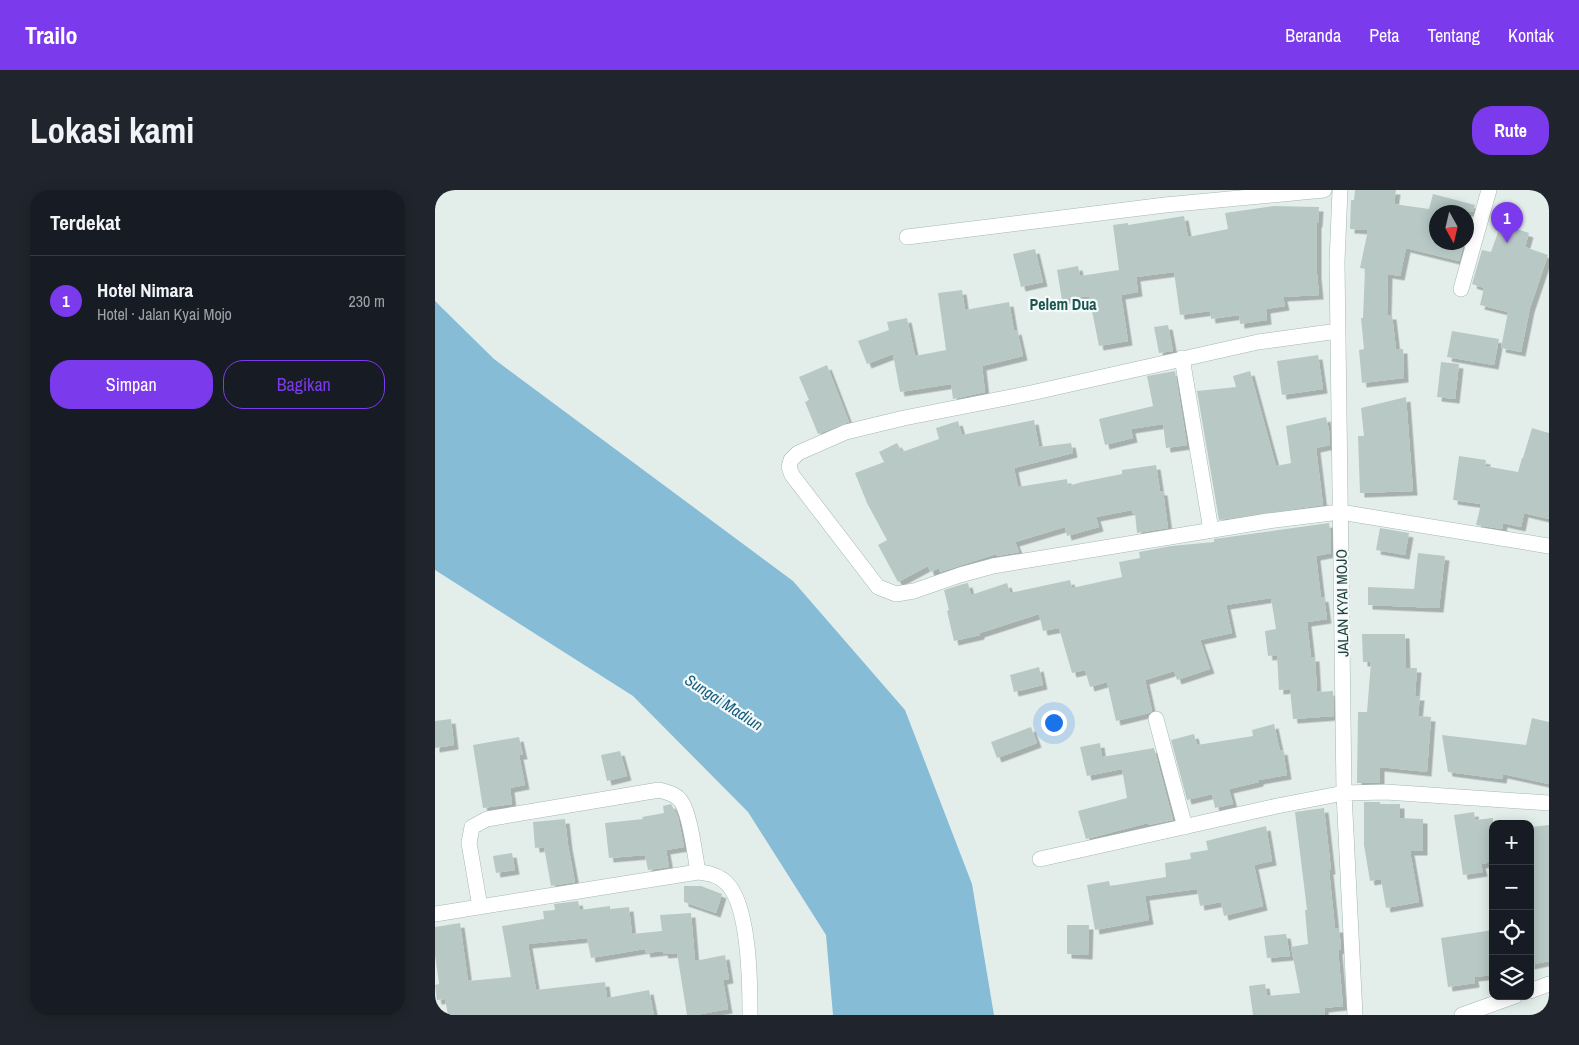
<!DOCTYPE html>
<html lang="id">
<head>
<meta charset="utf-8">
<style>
	:root { --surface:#171b24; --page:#20242c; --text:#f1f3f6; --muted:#9ea1a6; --line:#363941; --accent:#7c3aed }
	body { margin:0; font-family:"Archivo Narrow",sans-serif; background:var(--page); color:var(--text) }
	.controls { position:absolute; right:15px; bottom:15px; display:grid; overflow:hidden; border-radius:10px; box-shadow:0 2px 12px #0003 }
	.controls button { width:45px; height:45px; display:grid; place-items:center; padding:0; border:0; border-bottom:1px solid var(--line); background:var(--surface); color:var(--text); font:25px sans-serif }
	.compass { position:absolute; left:994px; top:15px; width:45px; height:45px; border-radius:50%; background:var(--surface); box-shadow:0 2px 12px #0003; rotate:172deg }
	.you { position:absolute; left:618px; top:532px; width:18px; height:18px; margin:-12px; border:4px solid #fff; border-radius:50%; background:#1a73e8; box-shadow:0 0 0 8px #1a73e833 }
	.badge { display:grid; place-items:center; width:32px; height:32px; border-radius:50%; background:var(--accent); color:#fff; font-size:16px; font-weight:700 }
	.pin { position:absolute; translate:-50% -41px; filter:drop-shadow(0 1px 2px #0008) }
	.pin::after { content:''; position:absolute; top:26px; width:18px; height:15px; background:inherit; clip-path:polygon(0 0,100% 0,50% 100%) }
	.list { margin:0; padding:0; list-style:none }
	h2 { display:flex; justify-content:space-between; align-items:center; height:65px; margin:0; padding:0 20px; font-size:21px }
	h2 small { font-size:16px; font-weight:400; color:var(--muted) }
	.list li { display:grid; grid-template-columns:32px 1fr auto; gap:15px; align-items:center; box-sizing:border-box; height:90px; padding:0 20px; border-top:1px solid var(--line) }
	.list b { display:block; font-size:19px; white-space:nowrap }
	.list p { margin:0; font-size:16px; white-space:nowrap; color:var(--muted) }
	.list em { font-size:16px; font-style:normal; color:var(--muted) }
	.actions { display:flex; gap:10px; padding:15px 20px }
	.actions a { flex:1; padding:11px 0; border:1px solid var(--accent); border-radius:20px; text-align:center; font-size:18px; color:var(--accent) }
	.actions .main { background:var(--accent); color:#fff }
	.icon { flex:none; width:28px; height:28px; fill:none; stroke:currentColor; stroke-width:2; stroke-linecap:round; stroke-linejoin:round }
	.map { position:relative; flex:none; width:1114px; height:825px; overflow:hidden; border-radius:20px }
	header { display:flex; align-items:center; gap:30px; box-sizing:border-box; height:70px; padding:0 25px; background:var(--accent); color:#fff }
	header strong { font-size:24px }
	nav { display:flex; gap:28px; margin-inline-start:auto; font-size:18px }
	.intro { display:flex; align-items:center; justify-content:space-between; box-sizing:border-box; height:120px; padding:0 30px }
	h1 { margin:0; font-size:35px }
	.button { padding:12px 22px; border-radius:20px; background:var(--accent); color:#fff; font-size:18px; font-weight:700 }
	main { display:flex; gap:30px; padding:0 30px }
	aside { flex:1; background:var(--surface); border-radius:20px; box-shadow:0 2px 12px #0003 }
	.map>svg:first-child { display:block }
	.water { fill:#87bcd7 }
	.building { fill:#b8c9c5; filter:url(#shadow) }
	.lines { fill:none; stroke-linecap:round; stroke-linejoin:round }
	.minor-casing { stroke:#a5b7b4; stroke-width:16 }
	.minor { stroke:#fff; stroke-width:15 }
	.labels { text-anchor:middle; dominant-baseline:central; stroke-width:4.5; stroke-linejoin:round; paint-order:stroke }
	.street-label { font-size:15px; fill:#21413e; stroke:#f4faf8 }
	.neighbourhood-label { font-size:16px; font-weight:bold; fill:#1b5551; stroke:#f4faf8 }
	.water-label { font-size:16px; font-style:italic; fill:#165d82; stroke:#f4faf8 }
</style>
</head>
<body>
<header>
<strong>Trailo</strong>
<nav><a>Beranda</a><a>Peta</a><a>Tentang</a><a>Kontak</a></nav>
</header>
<div class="intro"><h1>Lokasi kami</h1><a class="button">Rute</a></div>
<main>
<aside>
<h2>Terdekat<small></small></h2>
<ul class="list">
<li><span class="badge">1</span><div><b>Hotel Nimara</b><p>Hotel · Jalan Kyai Mojo</p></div><em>230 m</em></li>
</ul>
<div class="actions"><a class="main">Simpan</a><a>Bagikan</a></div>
</aside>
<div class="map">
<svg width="1114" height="825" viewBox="0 0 1114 825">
	<defs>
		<filter id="shadow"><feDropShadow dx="4.5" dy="4.5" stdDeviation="0" flood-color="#0004"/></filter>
	</defs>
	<rect width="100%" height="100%" fill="#e3eeeb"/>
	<path class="water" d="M0,111L59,169L358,391L470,520L537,694L559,825H398L391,745L313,622L198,506L0,380Z"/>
	<path class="building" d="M920,0H961L959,14L994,19L998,4L1040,15L1038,22H1002V52H1023L1029,54L1024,71L971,58L965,86L953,84L952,125H957L961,159H968L969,188L927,193L924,160L929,159L926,128H928L930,79L925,78L933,40L915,39L916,10H919Z
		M839,16L884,17L883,33H882V84L884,105L848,107L850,116L831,119L832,130L805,134L804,125L776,129L775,121L745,125L739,82L701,87L703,102L686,105L693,151L664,156L654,106L627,110L622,80L643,76L645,86L684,80L678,35L693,33V35L749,26L753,47L793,39L790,23Z
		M1066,34L1094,43L1090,57L1113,65L1095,118L1086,162L1066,158L1073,122L1045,115L1049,98L1037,94L1047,60L1056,62Z
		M600,59L608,92L586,97L578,64Z
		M527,100L530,120L574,112L579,141L582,140L588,166L547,176L550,202L518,209L516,194L465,202L458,164L432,174L423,151L454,140L452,132L472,128L480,166L511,160L503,103Z
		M733,135L738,161L724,163L719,137Z
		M1017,141L1064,149L1059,175L1012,167Z
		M883,165L888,199L847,205L842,171Z
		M1006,172L1024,174L1020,209L1002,207Z
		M392,175L414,232L383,244L370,212L374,210L364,187Z
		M740,181L752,255L731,258L728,234L696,239L698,248L670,255L664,229L718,216L712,186Z
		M815,181L841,276L856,273L851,236L891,227L895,245V255L881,258L888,315L784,330L762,201L801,197L798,186Z
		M971,207L978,301L925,303L923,246H929L926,218Z
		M599,230L604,257L636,253L638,263L579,278L583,297L632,289L633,296L647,292L687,284V280L721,275L725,301H728L733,338L702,343L700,323L698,324L697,320L661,327L664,337L632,346L630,337L580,352L584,362L562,366L561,364L505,382L504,378L495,382L493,376L463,392L443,355L452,350L432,313L420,283L449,272L444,262L462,253L467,262L504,249L501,238L523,231L527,245Z
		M1097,238L1114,243V329L1089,323L1086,337L1068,333L1067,339L1041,335L1046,314L1018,310L1024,266L1051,270L1050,276L1083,282L1087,268H1088Z
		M894,333L896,346V363L881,366L886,408L889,407L892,429L872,432L876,467H880L882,502L898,501L899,526L858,529L855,499L844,500L842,465L833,466L830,441L841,439L836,408L791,415L797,443L765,450L775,479L742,490L739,481L710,490L717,521L714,523L681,531L672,492L655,497L650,480L637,483L624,438L608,441L604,424L545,443V445L519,451L512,421L514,420L509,400L528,394L533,393L536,405L572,393L575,403L635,390L637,398L687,387L684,372L705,368L704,362L736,356L779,352V349Z
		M945,338L974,343L970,365L941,360Z
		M983,363L1010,366L1004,418L933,415V397L979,399Z
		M927,444H970L971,478H982L980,506H985L983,526L996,527L992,582L945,577V593H922L923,522H932L936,472H928Z
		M604,477L608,495L579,502L575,485Z
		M1097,528L1114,532V594L1068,584L1067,589L1013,582L1007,545L1091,555Z
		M16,529L19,555L0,558V531Z
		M839,534L845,561L848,560L852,585L824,590V592L794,599L798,614L780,618L777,604L752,610L736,550L759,544L762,555L818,546L817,540Z
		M596,537L602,553L562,568L556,552Z
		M84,547L88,565H84L90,595L75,598L77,614L48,618L38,555Z
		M665,553L667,567L719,558L738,630L713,635V633L651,649L643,621L692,608L687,579L652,586L645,557Z
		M185,561L192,586L172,591L166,565Z
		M929,612H945V614H965V628L988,629V661H975L984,712L951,718L946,689L935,691L929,655Z
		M236,614L243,627L249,657L231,660L234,677L213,680L210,665L174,668L170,633L208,629L207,627L229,623L228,616Z
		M889,618L896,680H894L900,738H904L906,759L903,760L908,816L889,818L890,825H818L814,796L830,794L832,806L865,803L856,757L873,754L870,720H872L860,622Z
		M1039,622L1040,630L1058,628V672L1046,674L1048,682L1028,685L1019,625Z
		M130,629L133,655L140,692L116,696L109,657L100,658L98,632Z
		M1114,635V771L1095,775V637Z
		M831,636L837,671L819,675L828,716L789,726L786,712L765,716L762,699L710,706L714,730L660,740L652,695L674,691L675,696L731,687L730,673L756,669L755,663L773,660L771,651Z
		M77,663L80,680L61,683L58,666Z
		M249,696H266L287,704L281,723L249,712Z
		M143,711L145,720L175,716V719L194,717L197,744L227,741L225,725L256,723L260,771L290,765L294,789L288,790L293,819L261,825H252L242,763L229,764L228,761L211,763L210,759L156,768L152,748L93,754L101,800L170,792L172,808L214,800L219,825H13L10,809L2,810L0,795L4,794L0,765V737L25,733L33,791L76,787L67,736L109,729L108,721L120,720L119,714Z
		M632,735H654L653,765L632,764Z
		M1058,740V785L1039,787L1040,793L1013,797L1006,748Z
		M851,744L855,766L832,768L829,746Z"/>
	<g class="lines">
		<defs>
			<path id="minor" d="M905,0L902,72L909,603L920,825
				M472,47L730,15L889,0
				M1026,99L1054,0
				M903,141L823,152L596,203L469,228L411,242L363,263L356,270L354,277L357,285L443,397L461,404L479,401L525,385L558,376L833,331L905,322L1114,356
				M747,168L776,340
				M721,529L750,637
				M605,669L842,616L909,603L951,602L1114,613
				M45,717L34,653L37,637L52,629L224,600C232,602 240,604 245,610C255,621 260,666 263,682
				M0,724L263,682C272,683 280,684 288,690C315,709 315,794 315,825
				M1095,801L1114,794
				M1027,825L1080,806"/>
		</defs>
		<use href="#minor" class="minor-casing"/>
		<use href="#minor" class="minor"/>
	</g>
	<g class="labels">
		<g class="street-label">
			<text transform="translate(907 413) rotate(-91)">JALAN KYAI MOJO</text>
		</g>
		<g class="neighbourhood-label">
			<text x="628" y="114">Pelem Dua</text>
		</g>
		<g class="water-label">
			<text transform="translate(289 512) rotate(33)">Sungai Madiun</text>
		</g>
	</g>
</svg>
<div class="controls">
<button>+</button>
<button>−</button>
<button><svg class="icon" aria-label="locate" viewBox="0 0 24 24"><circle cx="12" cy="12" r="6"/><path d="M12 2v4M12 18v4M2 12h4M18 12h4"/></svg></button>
<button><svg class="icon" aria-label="layers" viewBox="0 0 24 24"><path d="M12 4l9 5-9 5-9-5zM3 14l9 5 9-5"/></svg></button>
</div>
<svg class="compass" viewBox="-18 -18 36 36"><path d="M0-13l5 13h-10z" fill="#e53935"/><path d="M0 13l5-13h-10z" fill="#9ea1a6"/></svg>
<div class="you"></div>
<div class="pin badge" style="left:1072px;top:53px">1</div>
</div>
</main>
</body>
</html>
